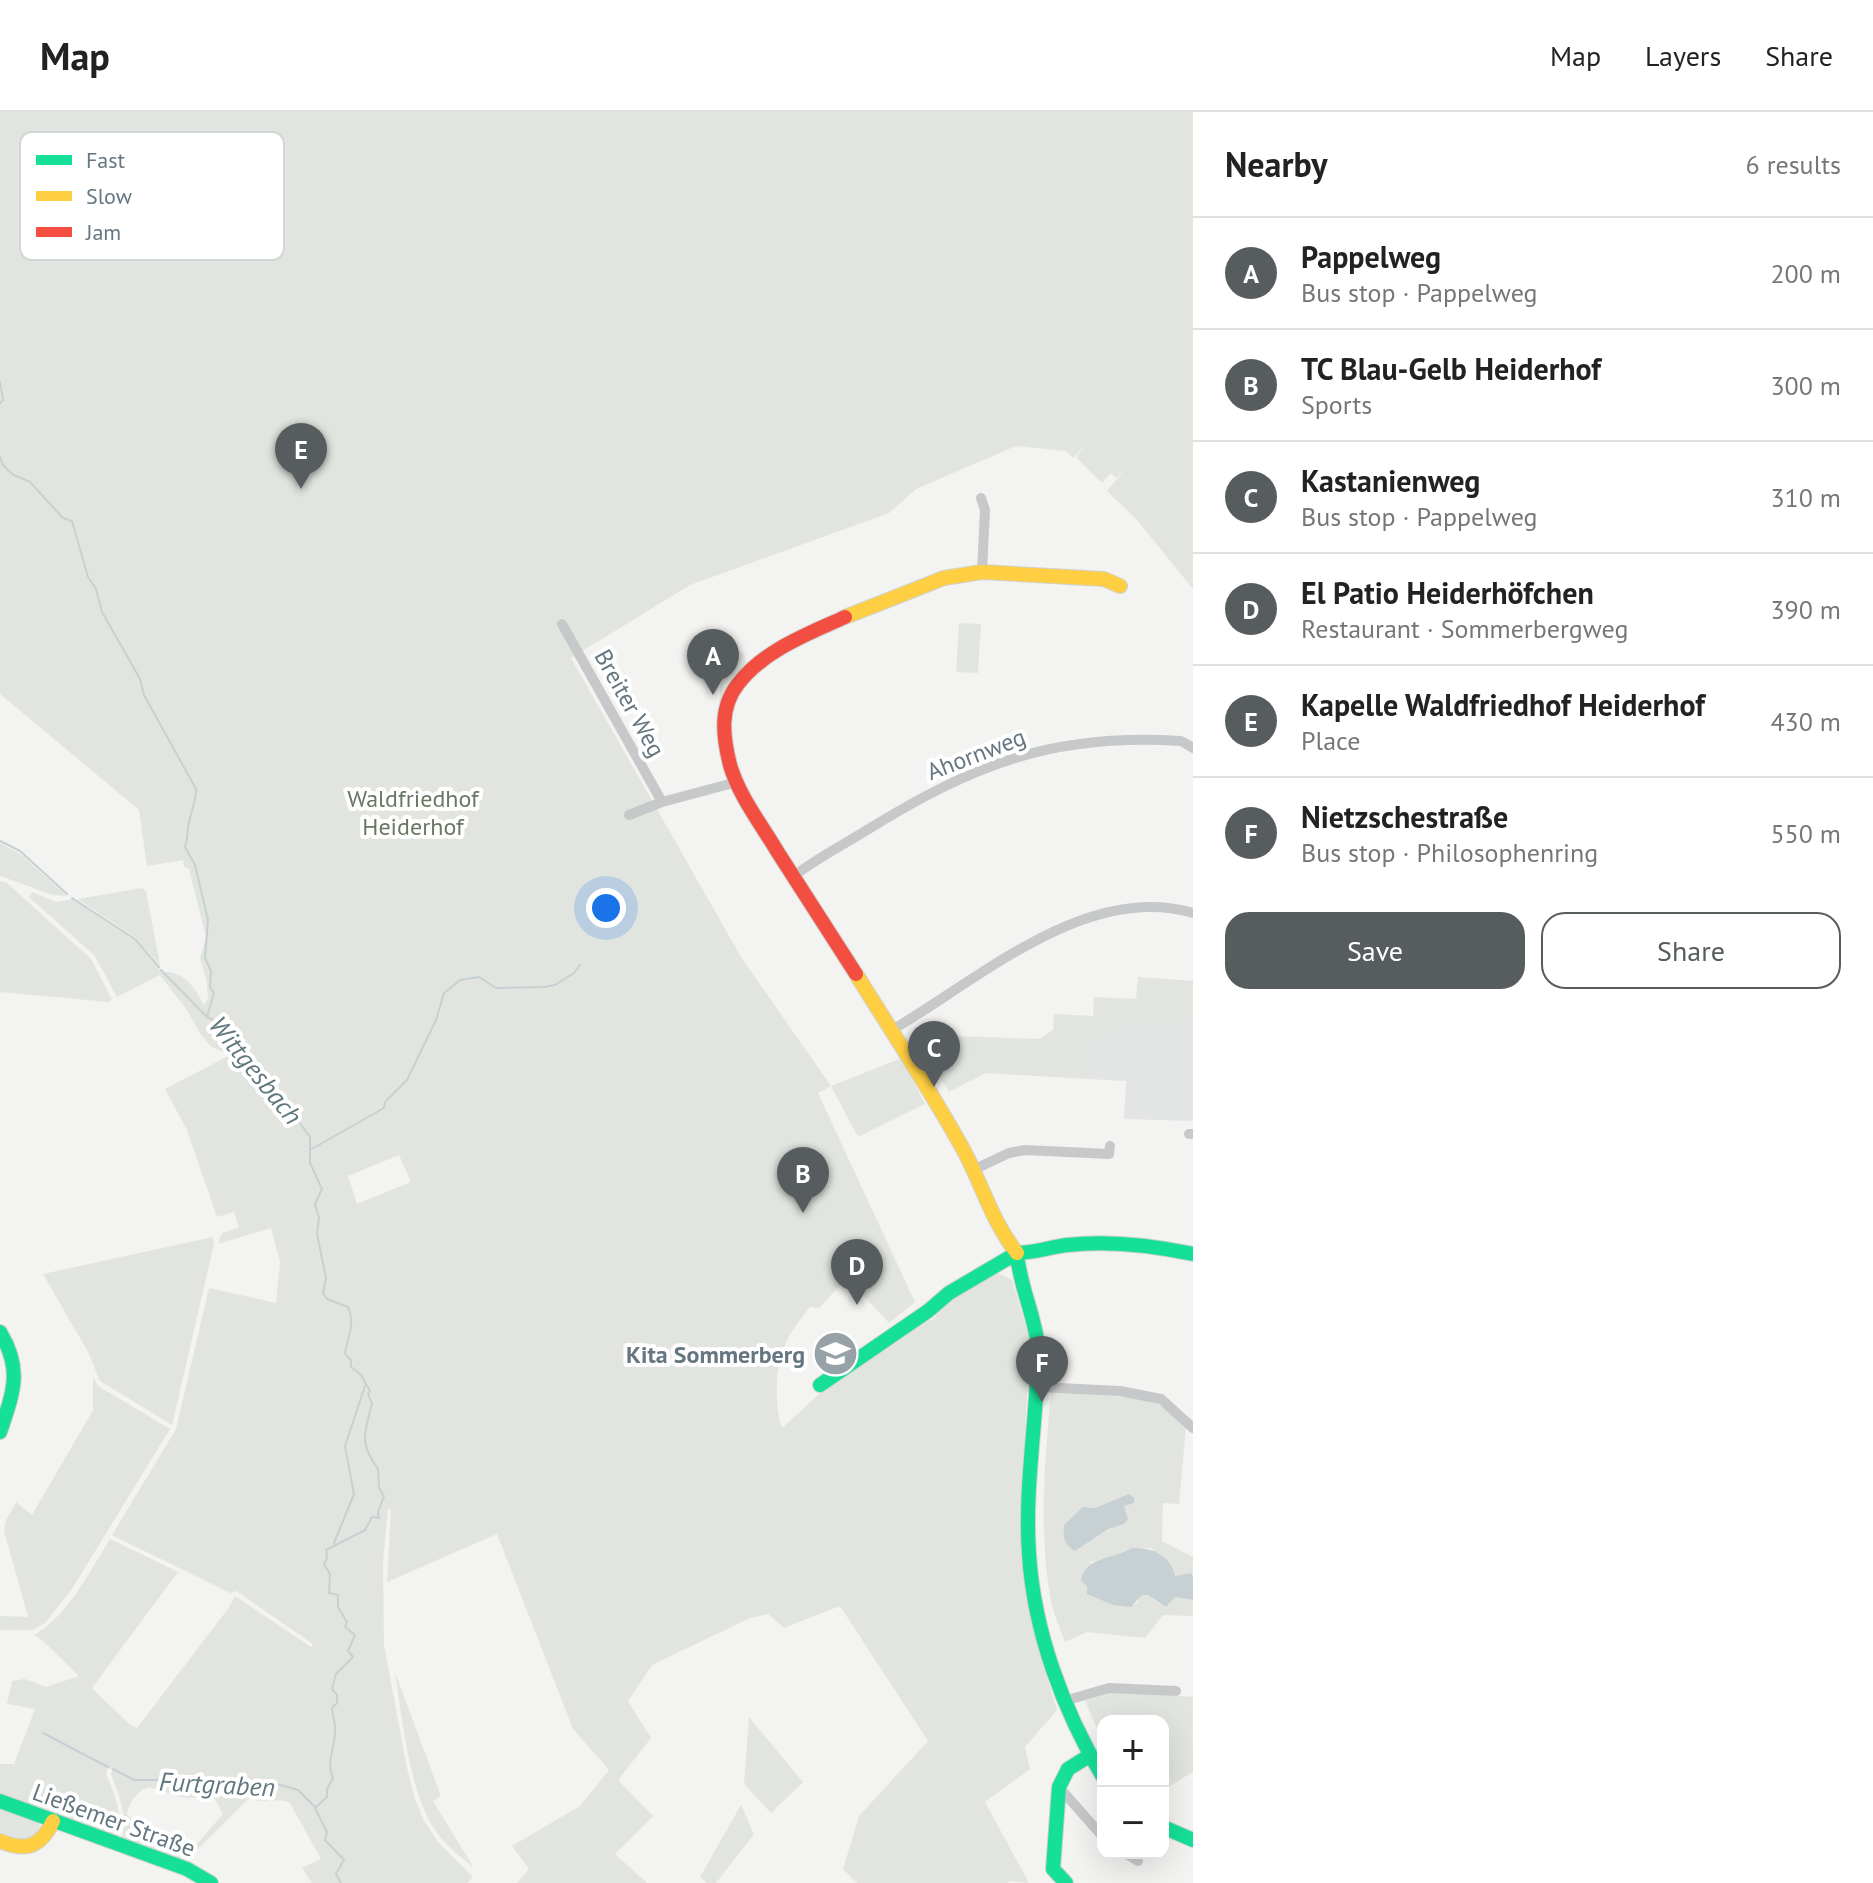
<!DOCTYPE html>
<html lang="en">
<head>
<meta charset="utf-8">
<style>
	:root { --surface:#fff; --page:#f6f6f6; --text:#222; --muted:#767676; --line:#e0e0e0; --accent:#575c5e }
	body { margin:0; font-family:"PT Sans",sans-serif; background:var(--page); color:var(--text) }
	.controls { position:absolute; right:24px; bottom:24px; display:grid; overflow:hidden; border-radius:16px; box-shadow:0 8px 32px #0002 }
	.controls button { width:72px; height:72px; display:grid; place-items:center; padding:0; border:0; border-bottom:2px solid var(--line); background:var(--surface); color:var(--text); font:40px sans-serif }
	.you { position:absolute; left:606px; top:796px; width:28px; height:28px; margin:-20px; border:6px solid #fff; border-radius:50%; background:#1a73e8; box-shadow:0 0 0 12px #1a73e833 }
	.badge { display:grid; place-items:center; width:52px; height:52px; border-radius:50%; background:var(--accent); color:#fff; font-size:26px; font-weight:700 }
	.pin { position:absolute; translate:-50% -66px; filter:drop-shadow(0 2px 4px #0008) }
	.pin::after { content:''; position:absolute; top:42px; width:28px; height:24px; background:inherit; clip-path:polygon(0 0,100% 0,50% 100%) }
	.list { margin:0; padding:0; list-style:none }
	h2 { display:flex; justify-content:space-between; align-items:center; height:104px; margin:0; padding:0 32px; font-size:34px }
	h2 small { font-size:26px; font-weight:400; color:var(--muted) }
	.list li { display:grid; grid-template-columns:52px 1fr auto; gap:24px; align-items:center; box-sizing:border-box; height:112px; padding:0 32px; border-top:2px solid var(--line) }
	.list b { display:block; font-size:30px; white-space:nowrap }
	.list p { margin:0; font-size:26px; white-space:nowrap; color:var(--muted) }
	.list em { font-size:26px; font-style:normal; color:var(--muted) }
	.actions { display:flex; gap:16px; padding:24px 32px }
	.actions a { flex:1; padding:18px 0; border:2px solid var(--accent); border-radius:24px; text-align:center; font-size:28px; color:var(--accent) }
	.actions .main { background:var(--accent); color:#fff }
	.map { position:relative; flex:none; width:1193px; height:1771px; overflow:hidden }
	header { display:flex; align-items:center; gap:48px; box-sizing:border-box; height:112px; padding:0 40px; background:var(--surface); border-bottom:2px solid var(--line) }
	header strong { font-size:38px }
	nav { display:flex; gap:44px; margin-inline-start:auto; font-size:28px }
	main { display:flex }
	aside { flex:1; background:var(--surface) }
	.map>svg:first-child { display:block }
	.built { fill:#e3e4e4 }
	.green { fill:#e2e5df; fill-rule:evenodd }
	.water { fill:#c7d0d2 }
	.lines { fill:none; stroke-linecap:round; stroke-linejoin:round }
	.stream { stroke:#c7d0d2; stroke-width:2 }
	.fast-casing { stroke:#d0d1d1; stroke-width:16 }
	.slow-casing { stroke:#d0d1d1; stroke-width:16 }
	.jam-casing { stroke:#d0d1d1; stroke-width:16 }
	.street { stroke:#c7c8c9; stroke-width:10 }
	.fast { stroke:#16e098; stroke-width:14 }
	.slow { stroke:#ffcf43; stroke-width:14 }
	.jam { stroke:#f24e42; stroke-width:14 }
	.labels { text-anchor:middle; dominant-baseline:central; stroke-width:8; stroke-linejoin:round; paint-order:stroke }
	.street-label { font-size:24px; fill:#657680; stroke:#fff }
	.park-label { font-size:24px; fill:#697763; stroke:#fff }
	.poi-label { font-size:24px; font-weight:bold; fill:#657680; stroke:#fff; text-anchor:end }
	.water-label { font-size:26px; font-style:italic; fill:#60777d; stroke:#fff }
	.key { fill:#fff; stroke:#d1d6d9; stroke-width:2 }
	.key-label { font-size:22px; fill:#657680 }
</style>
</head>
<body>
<header>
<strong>Map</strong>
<nav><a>Map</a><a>Layers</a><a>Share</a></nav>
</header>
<main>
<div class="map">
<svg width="1193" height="1771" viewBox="0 0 1193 1771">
	<rect width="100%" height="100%" fill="#f3f3f1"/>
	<path class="built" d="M1142,907L1193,909V1009L1124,1007L1126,969L1087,967L1088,935Z"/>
	<path class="green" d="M0,0H1193V477L1137,408L1107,379L1124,359L1116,366L1111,361L1102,371L1076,345L1088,331L1073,346L1066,339L1016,334L916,377L889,401L690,473L571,546L741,845L831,974L902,946L925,992L858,1025L831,974L818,981L915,1190L889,1211L847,1166L819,1196L810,1195C801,1207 790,1220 785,1233C775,1257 774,1293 782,1316L841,1262L916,1213L934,1207L941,1195L993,1159L1012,1168L1030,1228L1022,1374L1021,1441L1040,1543L1057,1598L1025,1635L1030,1657L985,1690L1029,1771L1009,1769L1008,1771H857L843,1757L859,1704L928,1629L840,1494L784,1516L768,1502L750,1506L652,1553L628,1589L651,1626L618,1668L653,1704L615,1742L647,1771H517L529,1757L512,1734L580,1694L609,1658L573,1617L497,1422L387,1470L391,1397H388L383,1449L384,1533L407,1656L415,1687L424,1709L438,1730L473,1765L467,1771H312L302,1756L321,1747L290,1691C277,1684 262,1693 249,1686L185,1750L164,1740L122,1728C127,1703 120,1685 111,1662L112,1658L108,1656L106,1662C115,1683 123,1702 118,1725L0,1683V1652H14L35,1597L7,1592L12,1569L25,1567L46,1575L79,1564L43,1529L34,1523C69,1503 89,1460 110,1427L178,1460L92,1576L129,1612L137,1616L230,1494L235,1484L311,1535L313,1532L236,1479L230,1481L112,1423L176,1317L209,1176L276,1191L280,1150L271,1116L218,1132L222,1121L239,1115L234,1100L217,1105L187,1018L165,977L230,943L212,935L201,923L187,898L160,863L117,885L95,844L29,785L32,780L56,790L73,787L134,827L162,860C185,859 194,875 204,893L208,886L207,871L200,846L206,825L189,757L184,755L183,748L147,754L139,698L0,582ZM399,1043L411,1070L357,1092L348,1064ZM149,1675L180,1685L215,1687L223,1702L189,1741L134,1722L136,1714L127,1701C130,1689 137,1679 149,1675Z
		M959,511L981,512L978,561L956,560Z
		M737,538L744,542L746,550L719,594L722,545L727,539Z
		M0,731L19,741L67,784L53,783L0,764Z
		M0,769L7,771L91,847L112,887L109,890L0,880Z
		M142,776L146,779L160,853L135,825L77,787Z
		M1138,865L1193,869V909L1142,907L1089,935L1087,967L986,961L949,980L923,938L956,924L1039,927L1053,918L1054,902L1093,904L1094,885L1136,887Z
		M213,1125L214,1132L172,1313L100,1269L88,1240L43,1162Z
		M93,1264L98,1274L170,1317L72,1477L45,1511L32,1518H0V1504L28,1505L4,1419L6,1408L16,1390L32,1403L93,1298Z
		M1051,1279L1148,1287L1169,1298L1186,1316L1179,1392L1163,1391L1162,1429L1193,1445V1466L1190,1461L1175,1464L1151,1436C1129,1436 1111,1447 1089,1450L1136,1493L1141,1483H1148L1160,1492L1175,1485L1193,1488V1504L1163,1503L1145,1526L1087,1520L1065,1530C1060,1517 1054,1503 1051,1489C1038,1420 1045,1348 1051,1279ZM1083,1395L1095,1396L1124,1412L1108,1416L1075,1439Z
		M395,1560L441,1684L433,1689L474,1756C463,1746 450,1737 441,1726C409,1687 403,1609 395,1560Z
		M1111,1579L1193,1585V1660L1163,1678V1609H1103V1630L1085,1589Z
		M749,1605L803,1670L771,1701L744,1672Z
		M741,1693L754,1722L716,1771H707L700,1765Z
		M0,1695L38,1711L43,1718L29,1732L0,1725Z"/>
	<path class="water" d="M1129,1382L1134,1386V1391L1124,1394L1128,1407L1124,1412L1108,1417L1075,1439C1064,1433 1063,1425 1064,1413L1083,1395L1095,1396Z
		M1132,1436C1152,1436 1170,1442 1175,1464L1191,1461L1193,1466V1488L1175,1485L1166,1495L1148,1483H1142L1131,1495L1113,1493L1087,1482V1474L1081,1469C1085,1444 1112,1448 1132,1436Z"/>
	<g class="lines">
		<path class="stream" d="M0,270L3,288L0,291
			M0,345L3,353L12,362L30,370L63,406L72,409L88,465L96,477L102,500L140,567L144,583L196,677C196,692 190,701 188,715C187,723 188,727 185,735L195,753L208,808L205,846L211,859L210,875L214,881L207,905L219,911L244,944L257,952L310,1025V1051L322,1077L315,1092L319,1106L317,1122L326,1166L323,1181L327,1187L348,1195C356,1213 347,1225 345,1242L351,1248V1255L361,1263L370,1279L368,1282L372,1292C364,1322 359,1331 378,1357L379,1376L384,1384L378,1400L379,1406L372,1405L365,1418L326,1438L327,1446L324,1452L330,1462L329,1481L338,1483V1495L347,1510L345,1515L355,1523L348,1539L353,1545L336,1562L332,1577L337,1583V1591L332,1596C332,1602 335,1609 335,1615C337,1631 325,1650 333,1666L327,1677V1685L315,1696L327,1720L325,1728L344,1748L336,1762L341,1771
			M0,729L20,739L67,782
			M72,786L135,827L159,855
			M161,858L207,905
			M310,1038L384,996L385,990L407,968L436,908L444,881L460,868L479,865L496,876L544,875L555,873L574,861L580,853
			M334,1431L354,1382L345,1334L365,1274
			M43,1621L108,1655
			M113,1657L134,1668H172L190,1674L220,1670L274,1671L298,1678L314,1694"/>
		<defs>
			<path id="fast" d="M1017,1141C1019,1173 1035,1203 1038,1235C1038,1304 1024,1373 1029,1442C1034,1520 1063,1598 1103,1665
				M1017,1141C1034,1141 1050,1135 1067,1133C1110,1128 1151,1133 1193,1142
				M0,1220C23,1258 13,1281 0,1320
				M820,1273L928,1199L949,1181L1017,1141
				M0,1689L187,1757L211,1771
				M1163,1715L1193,1728
				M1066,1771L1053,1757L1059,1675L1068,1657L1089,1644"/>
			<path id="slow" d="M845,505L944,466L982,460L1104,467L1120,474
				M856,862C892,920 930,977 963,1037C982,1072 992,1110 1017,1141
				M0,1729C26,1740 41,1735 53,1709"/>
			<path id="jam" d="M845,505C808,522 764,538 738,572C719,596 723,625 730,653C739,684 761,712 777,739C803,780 830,821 856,862"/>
		</defs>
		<use href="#fast" class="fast-casing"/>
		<use href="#slow" class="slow-casing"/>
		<use href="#jam" class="jam-casing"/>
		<path class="street" d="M981,386L985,398L982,460
			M562,512L662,690
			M629,703L662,690L737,670
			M794,764C817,746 843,733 867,718C974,652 1053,621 1181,629L1193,636
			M892,918C977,869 1087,769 1193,801
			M1189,1022H1193
			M973,1058L1009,1041L1025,1038L1109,1042L1110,1034
			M1038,1275L1120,1279L1161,1287L1193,1316
			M1064,1589L1109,1576L1176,1579
			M1059,1675L1103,1725
			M1125,1741L1138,1749"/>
		<use href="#fast" class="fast"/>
		<use href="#slow" class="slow"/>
		<use href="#jam" class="jam"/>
	</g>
	<defs>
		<symbol id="school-disc" viewBox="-11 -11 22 22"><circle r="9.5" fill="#97a2a8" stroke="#fff"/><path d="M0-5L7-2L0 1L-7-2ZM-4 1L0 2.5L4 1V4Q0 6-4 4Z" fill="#fff"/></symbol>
	</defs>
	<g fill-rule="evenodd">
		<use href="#school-disc" x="810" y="1216" width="51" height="51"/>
	</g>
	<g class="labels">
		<g class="street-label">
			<text transform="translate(630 591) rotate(61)">Breiter Weg</text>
			<text transform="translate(976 642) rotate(-21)">Ahornweg</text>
			<text transform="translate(114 1708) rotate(20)">Ließemer Straße</text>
		</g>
		<g class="park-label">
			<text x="413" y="686">Waldfriedhof<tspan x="413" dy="28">Heiderhof</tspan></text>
		</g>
		<g class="poi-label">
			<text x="805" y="1242">Kita Sommerberg</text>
		</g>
		<g class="water-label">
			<text transform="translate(256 958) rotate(51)">Wittgesbach</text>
			<text transform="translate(217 1672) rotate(3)">Furtgraben</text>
		</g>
	</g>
	<rect x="20" y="20" width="264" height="128" rx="12" class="key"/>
	<rect x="36" y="43" width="36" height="10" fill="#16e098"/>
	<rect x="36" y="79" width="36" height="10" fill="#ffcf43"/>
	<rect x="36" y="115" width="36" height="10" fill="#f24e42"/>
	<g class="key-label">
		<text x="86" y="56">Fast</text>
		<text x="86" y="92">Slow</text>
		<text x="86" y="128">Jam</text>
	</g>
</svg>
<div class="controls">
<button>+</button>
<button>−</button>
</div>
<div class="you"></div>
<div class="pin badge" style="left:713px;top:583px">A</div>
<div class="pin badge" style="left:803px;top:1101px">B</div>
<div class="pin badge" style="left:934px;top:975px">C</div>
<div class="pin badge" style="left:857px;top:1193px">D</div>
<div class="pin badge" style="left:301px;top:377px">E</div>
<div class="pin badge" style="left:1042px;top:1290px">F</div>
</div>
<aside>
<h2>Nearby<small>6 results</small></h2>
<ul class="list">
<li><span class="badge">A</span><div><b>Pappelweg</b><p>Bus stop · Pappelweg</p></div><em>200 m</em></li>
<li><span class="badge">B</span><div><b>TC Blau-Gelb Heiderhof</b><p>Sports</p></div><em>300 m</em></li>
<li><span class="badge">C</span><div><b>Kastanienweg</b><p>Bus stop · Pappelweg</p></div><em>310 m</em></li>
<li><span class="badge">D</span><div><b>El Patio Heiderhöfchen</b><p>Restaurant · Sommerbergweg</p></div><em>390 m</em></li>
<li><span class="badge">E</span><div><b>Kapelle Waldfriedhof Heiderhof</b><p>Place</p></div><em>430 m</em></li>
<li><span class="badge">F</span><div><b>Nietzschestraße</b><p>Bus stop · Philosophenring</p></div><em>550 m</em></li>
</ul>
<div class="actions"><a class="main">Save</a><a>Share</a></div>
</aside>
</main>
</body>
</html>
